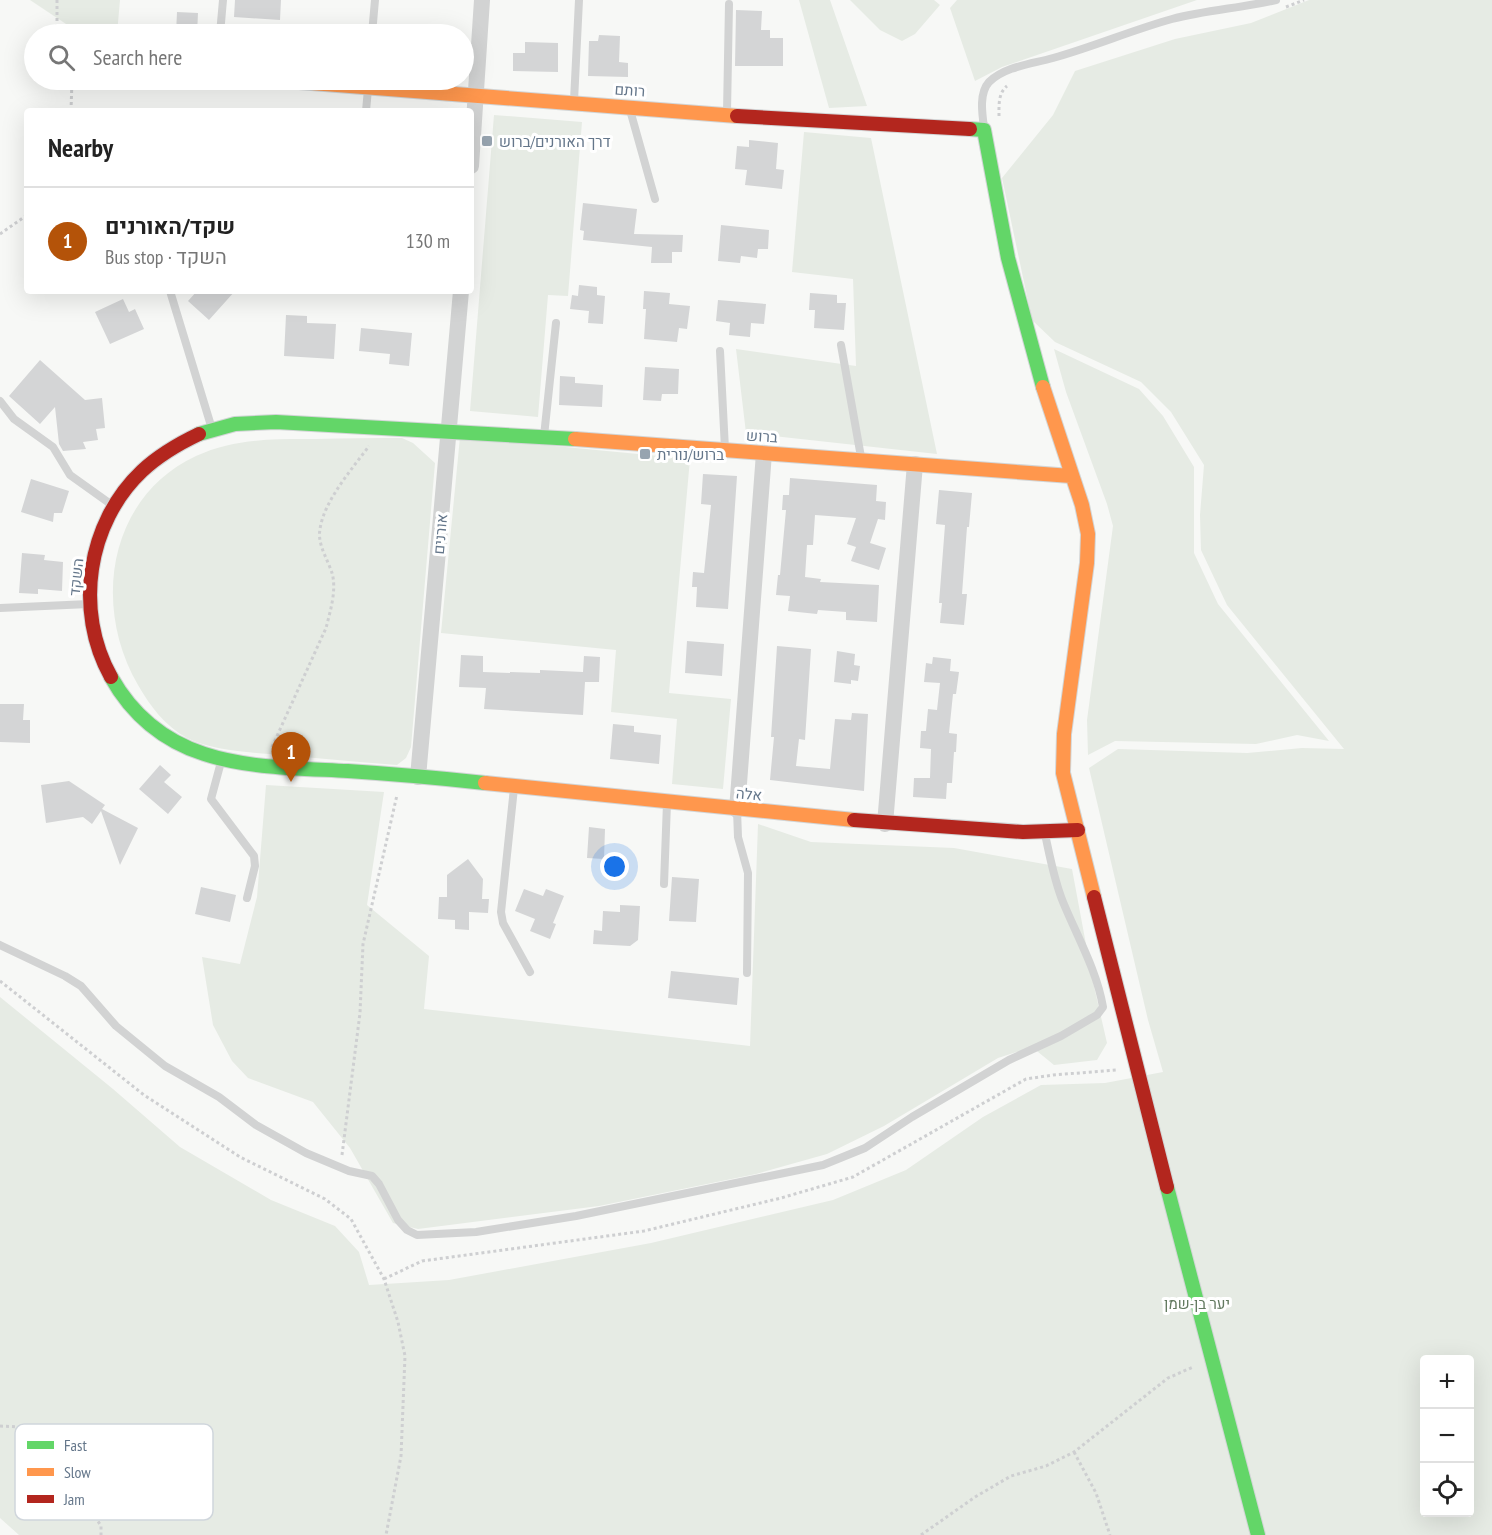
<!DOCTYPE html>
<html lang="en">
<head>
<meta charset="utf-8">
<style>
	:root { --surface:#fff; --page:#f6f6f6; --text:#222; --muted:#767676; --line:#e0e0e0; --accent:#b45309 }
	body { margin:0; font-family:"PT Sans Narrow",Heebo,sans-serif; background:var(--page); color:var(--text) }
	.controls { position:absolute; right:18px; bottom:18px; display:grid; overflow:hidden; border-radius:6px; box-shadow:0 6px 24px #0002 }
	.controls button { width:54px; height:54px; display:grid; place-items:center; padding:0; border:0; border-bottom:2px solid var(--line); background:var(--surface); color:var(--text); font:30px sans-serif }
	.you { position:absolute; left:615px; top:867px; width:21px; height:21px; margin:-15px; border:4px solid #fff; border-radius:50%; background:#1a73e8; box-shadow:0 0 0 9px #1a73e833 }
	.badge { display:grid; place-items:center; width:39px; height:39px; border-radius:50%; background:var(--accent); color:#fff; font-size:20px; font-weight:700 }
	.pin { position:absolute; translate:-50% -50px; filter:drop-shadow(0 2px 3px #0008) }
	.pin::after { content:''; position:absolute; top:32px; width:21px; height:18px; background:inherit; clip-path:polygon(0 0,100% 0,50% 100%) }
	.list { margin:0; padding:0; list-style:none }
	h2 { display:flex; justify-content:space-between; align-items:center; height:78px; margin:0; padding:0 24px; font-size:26px }
	h2 small { font-size:20px; font-weight:400; color:var(--muted) }
	.list li { display:grid; grid-template-columns:39px 1fr auto; gap:18px; align-items:center; box-sizing:border-box; height:108px; padding:0 24px; border-top:2px solid var(--line) }
	.list b { display:block; font-size:22px; white-space:nowrap }
	.list p { margin:0; font-size:20px; white-space:nowrap; color:var(--muted) }
	.list em { font-size:20px; font-style:normal; color:var(--muted) }
	.icon { flex:none; width:33px; height:33px; fill:none; stroke:currentColor; stroke-width:2; stroke-linecap:round; stroke-linejoin:round }
	.map { position:relative; flex:none; width:1492px; height:1535px; overflow:hidden }
	.search { position:absolute; background:var(--surface); box-shadow:0 6px 24px #0002; left:24px; top:24px; width:450px; height:66px; display:flex; align-items:center; gap:15px; box-sizing:border-box; padding:0 21px; border-radius:33px; color:var(--muted); font-size:22px }
	.panel { position:absolute; background:var(--surface); box-shadow:0 6px 24px #0002; left:24px; top:108px; width:450px; height:186px; border-radius:6px }
	.map>svg:first-child { display:block }
	.green { fill:#e6ebe4; fill-rule:evenodd }
	.building { fill:#d4d5d6 }
	.lines { fill:none; stroke-linecap:round; stroke-linejoin:round }
	.fast-casing { stroke:#d2d5d6; stroke-width:16 }
	.slow-casing { stroke:#d2d5d6; stroke-width:16 }
	.jam-casing { stroke:#d2d5d6; stroke-width:16 }
	.path { stroke:#cecfd1; stroke-width:3; stroke-dasharray:3 3; stroke-linecap:butt }
	.lane { stroke:#d2d3d3; stroke-width:8 }
	.street { stroke:#d2d3d3; stroke-width:16 }
	.fast { stroke:#63d668; stroke-width:14 }
	.slow { stroke:#ff974d; stroke-width:14 }
	.jam { stroke:#b3261e; stroke-width:14 }
	.poi-dot { fill:#97a4b0; stroke:#fff; stroke-width:2 }
	.labels { text-anchor:middle; dominant-baseline:central; stroke-width:6; stroke-linejoin:round; paint-order:stroke }
	.street-label { font-size:15px; fill:#64768a; stroke:#fff }
	.poi-label { font-size:15px; fill:#64768a; stroke:#fff; text-anchor:start }
	.park-label { font-size:15px; fill:#637a60; stroke:#fff }
	.key { fill:#fff; stroke:#d0d6dc; stroke-width:1.5 }
	.key-label { font-size:16px; fill:#64768a }
</style>
</head>
<body>
<div class="map">
<svg width="1492" height="1535" viewBox="0 0 1492 1535">
	<rect width="100%" height="100%" fill="#f7f8f6"/>
	<path class="green" d="M30,0H120L117,34H81Z
		M799,0H830L867,106L829,108Z
		M850,0H934L940,5L915,34L902,41L880,30Z
		M957,0H1197L1002,67L975,81L950,8Z
		M1309,0H1492V1535H19L0,1518V997L113,1089L180,1147L271,1200L335,1226L359,1252L369,1285L449,1280L651,1243L833,1200L906,1170L983,1117L1041,1085L1105,1083L1163,1072L1148,1020L1089,768L1118,749L1247,753L1302,748L1344,749L1227,605L1201,550L1200,515L1204,465L1171,412L1141,382L1055,342L1032,320L1002,178L1053,115L1075,71L1175,39L1251,23ZM1424,1360H1470V1512H1424Z
		M494,115L582,122L568,296L548,295L538,417L470,411Z
		M804,132L871,138L937,454L746,433L736,349L856,366L853,279L792,272Z
		M1054,349L1139,389L1163,416L1194,467V553L1218,604L1329,741L1297,735L1256,744L1115,741L1088,755L1087,720L1113,526L1107,504L1066,392Z
		M460,437L690,459L669,693L731,699L723,789L672,784L677,719L611,712L616,650L441,633Z
		M402,438L413,443L435,463L411,747L406,758L397,765C360,762 322,759 284,755C255,753 213,751 187,738C165,726 150,706 138,685C92,606 108,497 196,456C235,438 275,439 316,439C345,438 374,438 402,438Z
		M266,785L384,792L367,905L429,956L424,1009L750,1046L758,824L811,842L954,848L1072,869L1093,982L1107,1043L1097,1060L1054,1065L1032,1047L998,1058L884,1126L827,1154L756,1174L599,1206L418,1229L393,1223L350,1148L313,1102L248,1078L232,1061L213,1025L202,957L240,964L257,897Z"/>
	<path class="building" d="M235,0H281L280,20L234,17Z
		M736,10L762,11L761,30H770V38H783V66H735Z
		M177,12L198,13L197,34H176Z
		M599,35L620,36L619,62L628,63V77L588,76L589,41H598Z
		M525,42L558,43V72L513,71V53H525Z
		M749,140L778,143L776,169L784,170L782,189L745,185L747,170L735,169L737,146L749,147Z
		M583,203L637,209L634,234L683,235L682,252H672V263H651L652,247L583,240L584,231L580,230Z
		M721,225L769,230L768,249H758L757,258L741,256L740,263L718,261Z
		M579,285L597,287V295L605,296L603,324L588,323L589,311L570,309L572,295L578,296Z
		M197,291H235L209,320L188,301Z
		M644,291L670,293L669,304L690,306L687,329L679,328L677,342L644,339L646,309H643Z
		M810,293L837,295V303H846L844,330L814,328L815,310H809Z
		M123,299L129,312L135,309L144,329L110,344L95,312Z
		M718,300L766,304L764,324L751,323L750,337L729,335L730,323L716,321Z
		M286,315L307,316V323L336,324L334,359L284,356Z
		M361,328L412,333L409,366L389,364L390,354L359,351Z
		M40,360L85,400L102,398L105,428L96,429L98,440L83,442L86,449L63,451L59,444L55,407L40,424L9,396Z
		M645,367L679,369L678,394H662L661,401L643,400Z
		M560,376L575,377V383L603,385L602,407L559,405Z
		M703,474L737,476L728,609L696,607L697,587H692L693,572L704,573L711,505L701,504Z
		M790,478L877,485L876,501L886,502L885,520L878,519L870,543L886,548L879,570L851,561L856,547L847,544L856,518L815,515L813,545H807L805,577L821,579L820,582L879,585L877,622L846,620V612L818,610L817,614L788,611L790,596L776,595L778,575H780L786,510H782L783,495H789Z
		M31,479L69,491L62,513H54L53,522L21,512Z
		M939,490L972,493L969,527H967L962,594H967L964,625L940,623L942,603H939L945,525L936,524Z
		M22,553L45,555L44,560L63,562L62,591L38,589V594L19,593Z
		M687,641L724,644L722,676L685,673Z
		M777,646L811,649L805,740L799,739L796,766L830,769L835,719L851,720L852,713L868,714L864,791L770,780L774,737H771Z
		M837,651L855,654L854,665L860,666L858,681L851,680V684L834,682Z
		M461,655L483,656V672L510,673V672L540,673V670L583,672L584,656L600,657L599,682H585L583,715L484,709L486,688L459,687Z
		M933,657L951,659L950,671L959,672L956,694H953L949,733L957,734L956,752H954L952,783H947L946,799L913,797L914,778H930L931,749L920,748L921,731H926L928,709L937,710L940,683L924,682L926,663L932,664Z
		M0,704H24L23,720H30V743L0,742Z
		M613,724L634,726V732L661,735L659,764L610,759Z
		M160,765L171,775L164,782L182,797L168,814L139,789Z
		M69,781L105,805L102,809L138,828L120,865L101,811L92,824L83,817L46,823L41,785Z
		M589,827L605,829L604,859L587,858Z
		M468,859L483,879L482,899H489L488,913L469,912V930L455,929V920L438,919L439,897H447V875Z
		M672,877L699,879L696,922L669,921Z
		M201,887L236,895L230,922L195,914Z
		M524,889L543,896L546,889L564,896L553,923L556,924L550,939L530,931L535,919L515,911Z
		M620,905L640,906L638,940L630,946L593,944L594,930L602,931L603,911L620,912Z
		M671,971L739,978L737,1005L668,998Z"/>
	<g class="lines">
		<defs>
			<path id="fast" d="M970,129L984,130L1008,258L1043,387
				M199,434L235,424L276,422L575,439
				M111,677C163,770 255,766 348,771C394,774 440,778 485,783
				M1167,1187L1258,1535"/>
			<path id="slow" d="M273,80L737,116
				M1043,387L1082,505L1088,534L1087,563L1064,734L1063,773L1094,897
				M575,439L1071,476
				M485,783L854,820"/>
			<path id="jam" d="M737,116L970,129
				M111,677C74,611 87,523 142,471C159,455 178,444 199,434
				M854,820L1023,832L1078,830
				M1094,897L1167,1187"/>
		</defs>
		<use href="#fast" class="fast-casing"/>
		<use href="#slow" class="slow-casing"/>
		<use href="#jam" class="jam-casing"/>
		<path class="path" d="M57,0V34
			M1286,7L1304,0
			M71,111L72,80
			M999,116C999,106 998,93 1007,86
			M0,234L27,215
			M272,747L326,628C330,612 337,590 332,573C328,560 317,544 320,529C324,501 352,469 369,446
			M0,981L144,1095L240,1157L325,1199L351,1219L384,1279L398,1322L405,1356L401,1456L386,1535
			M342,1155L360,1013L363,944L397,795
			M384,1279L422,1261L644,1231L781,1198L853,1177L1026,1079L1053,1075L1117,1070
			M0,1426L40,1428L101,1526V1535
			M1074,1452L1096,1493L1110,1535
			M921,1535L975,1497L1011,1476L1046,1466L1074,1452L1168,1378L1193,1367"/>
		<path class="lane" d="M220,34L223,0
			M372,34L375,0
			M574,101L579,0
			M630,110L655,199
			M366,111L368,89
			M727,112L729,4
			M984,127C982,113 979,93 989,82C1006,66 1032,64 1053,58C1093,47 1132,30 1172,19C1206,10 1242,8 1276,0
			M170,291L212,429
			M841,345L861,457
			M720,351L725,449
			M0,401L14,419L53,447L70,475L112,505
			M544,436L556,323
			M0,608L89,604
			M221,762L211,799L254,856L255,866L247,898
			M514,788L501,912L503,923L530,972
			M737,810L738,837L748,873L747,973
			M664,884L667,803
			M0,945L65,976L81,986L116,1026L165,1066L219,1097L256,1125L306,1153L349,1171L372,1176L379,1184L398,1220L407,1230L417,1235L476,1232L576,1216L823,1165L865,1148L912,1117L1009,1060L1061,1036L1090,1019L1097,1015L1103,1007C1097,971 1077,936 1063,902C1054,880 1050,857 1045,834"/>
		<path class="street" d="M471,166L482,0
			M418,777L461,291
			M737,810L764,453
			M885,824L915,464"/>
		<use href="#fast" class="fast"/>
		<use href="#slow" class="slow"/>
		<use href="#jam" class="jam"/>
	</g>
	<g class="poi-dot">
		<rect x="481" y="135" width="12" height="12" rx="3"/>
		<rect x="639" y="448" width="12" height="12" rx="3"/>
	</g>
	<g class="labels">
		<g class="street-label">
			<text transform="translate(630 90) rotate(4)">רותם</text>
			<text transform="translate(762 436) rotate(4)">ברוש</text>
			<text transform="translate(440 534) rotate(-85)">אורנים</text>
			<text transform="translate(76 577) rotate(-84)">השקד</text>
			<text transform="translate(749 794) rotate(5)">אלה</text>
		</g>
		<g class="poi-label">
			<text x="499" y="141">דרך האורנים/ברוש</text>
			<text x="657" y="454">ברוש/נורית</text>
		</g>
		<g class="park-label">
			<text x="1197" y="1303">יער בן-שמן</text>
		</g>
	</g>
	<rect x="15" y="1424" width="198" height="96" rx="9" class="key"/>
	<rect x="27" y="1441" width="27" height="8" fill="#63d668"/>
	<rect x="27" y="1468" width="27" height="8" fill="#ff974d"/>
	<rect x="27" y="1495" width="27" height="8" fill="#b3261e"/>
	<g class="key-label">
		<text x="64" y="1451">Fast</text>
		<text x="64" y="1478">Slow</text>
		<text x="64" y="1505">Jam</text>
	</g>
</svg>
<div class="controls">
<button>+</button>
<button>−</button>
<button><svg class="icon" aria-label="locate" viewBox="0 0 24 24"><circle cx="12" cy="12" r="6"/><path d="M12 2v4M12 18v4M2 12h4M18 12h4"/></svg></button>
</div>
<div class="you"></div>
<div class="pin badge" style="left:291px;top:782px">1</div>
<div class="search"><svg class="icon" aria-label="search" viewBox="0 0 24 24"><circle cx="10" cy="10" r="6"/><path d="M15 15l6 6"/></svg>Search here</div>
<section class="panel">
<h2>Nearby<small></small></h2>
<ul class="list">
<li><span class="badge">1</span><div><b>שקד/האורנים</b><p>Bus stop · השקד</p></div><em>130 m</em></li>
</ul>
</section>
</div>
</body>
</html>
